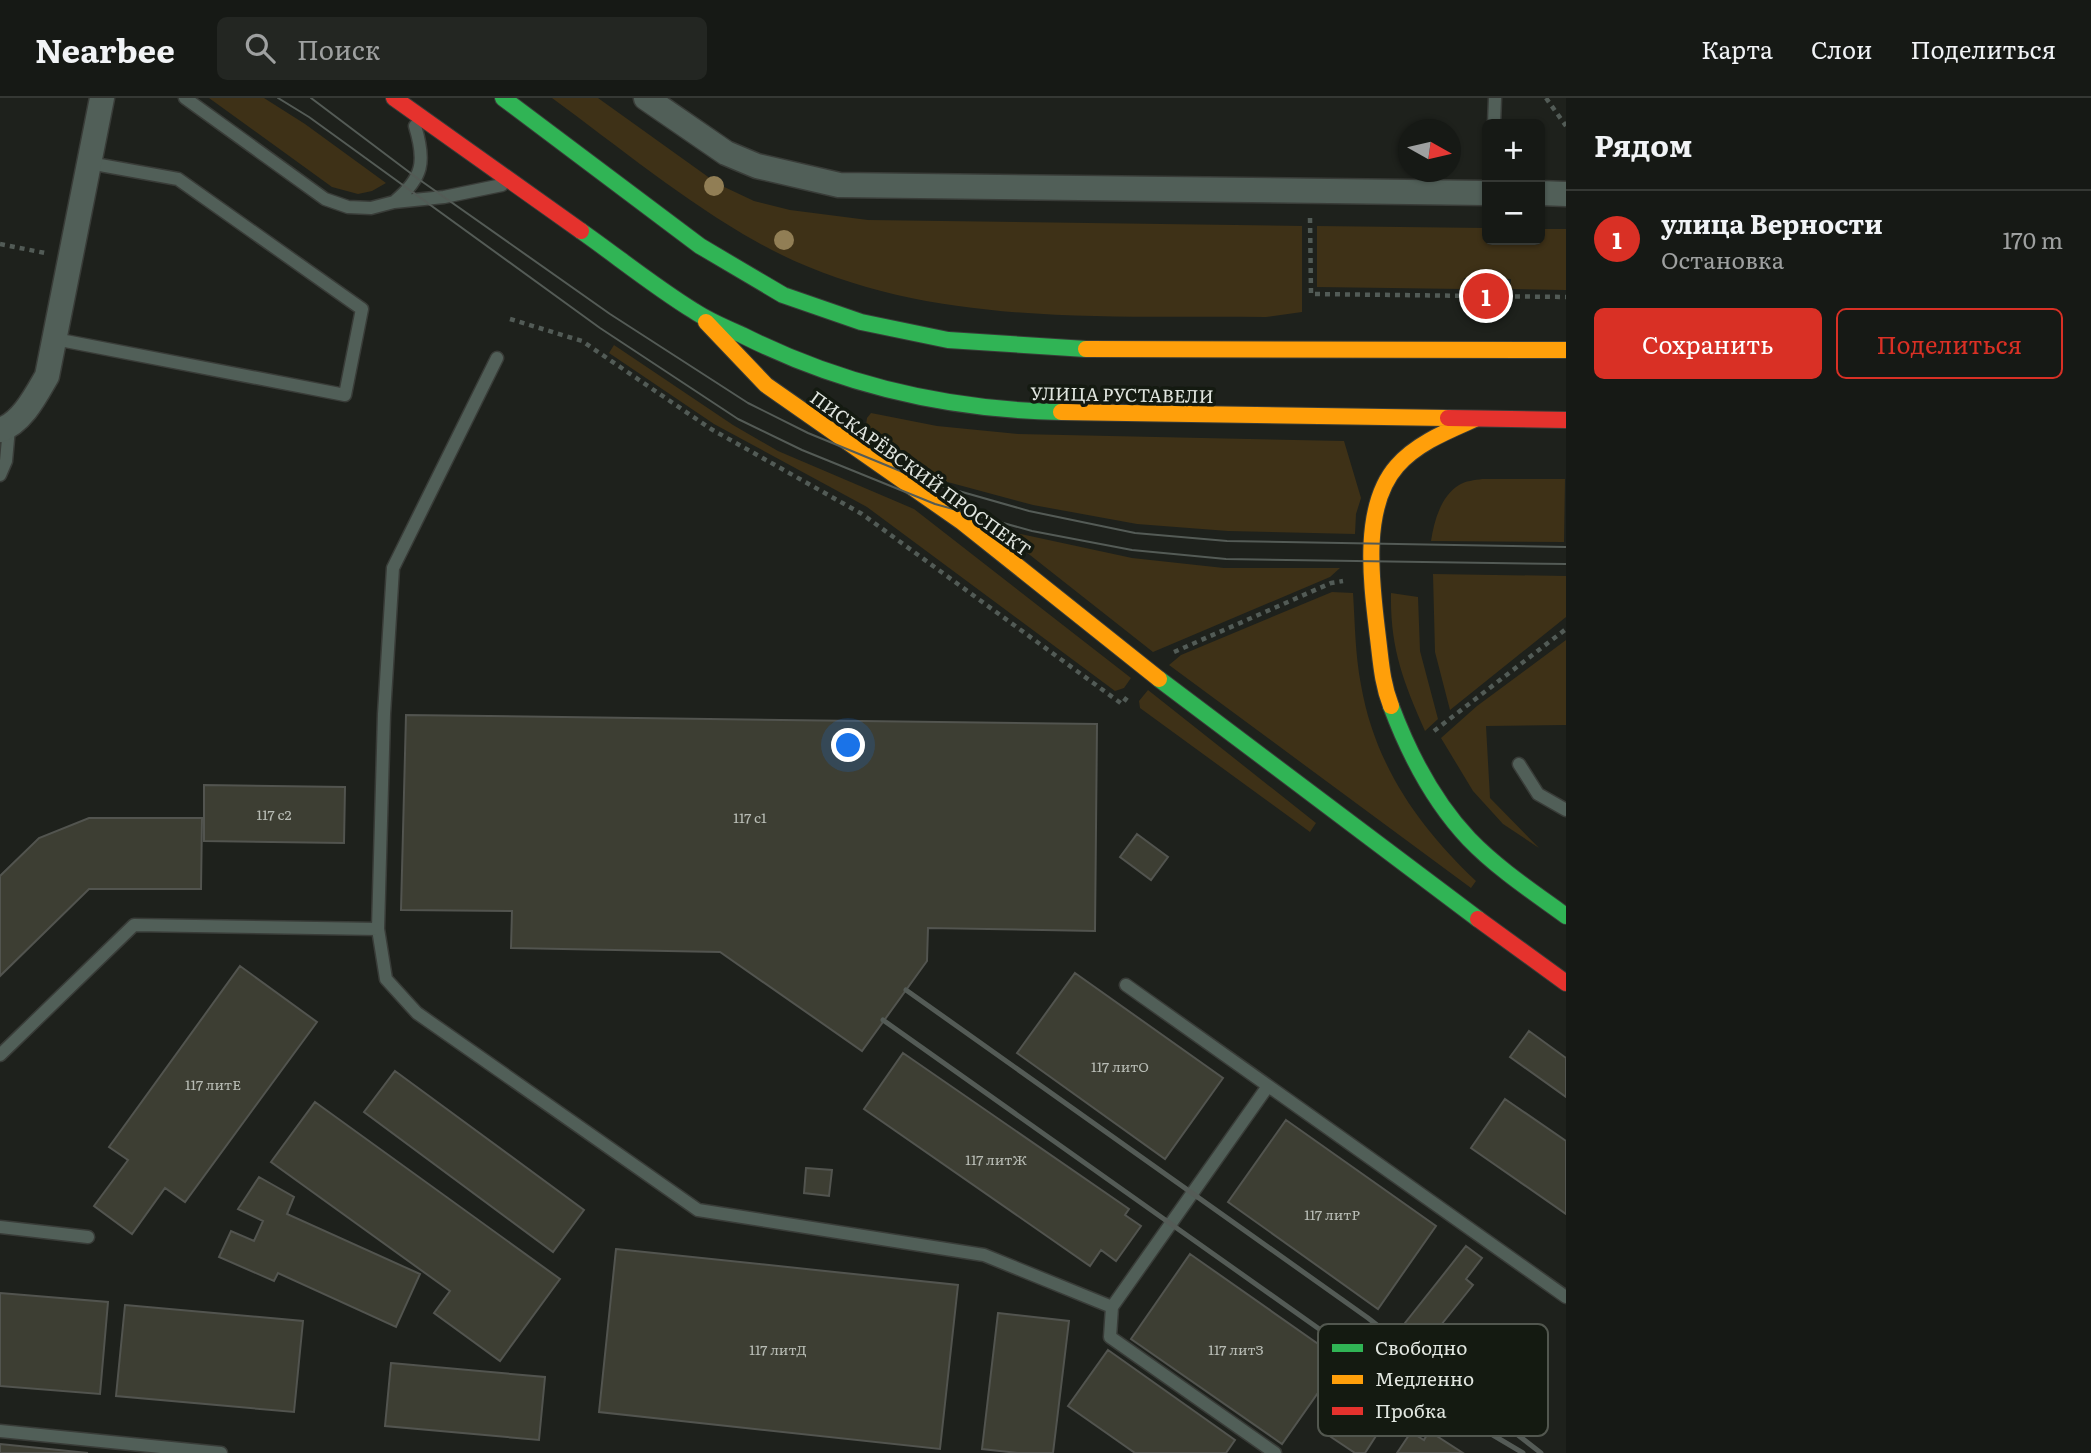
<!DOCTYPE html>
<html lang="ru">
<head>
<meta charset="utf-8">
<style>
	:root { --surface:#161915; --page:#232622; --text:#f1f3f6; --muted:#9ea0a0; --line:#353834; --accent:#d93025 }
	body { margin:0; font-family:Literata,serif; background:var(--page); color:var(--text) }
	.controls { position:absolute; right:21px; top:21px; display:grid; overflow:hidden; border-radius:10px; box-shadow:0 2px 5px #0004 }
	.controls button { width:63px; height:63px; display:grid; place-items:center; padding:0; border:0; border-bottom:2px solid var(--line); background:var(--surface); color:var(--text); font:35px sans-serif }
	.compass { position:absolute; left:1398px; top:21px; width:63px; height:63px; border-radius:50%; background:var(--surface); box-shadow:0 2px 5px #0004; rotate:98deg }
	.you { position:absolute; left:849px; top:648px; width:24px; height:24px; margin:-18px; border:5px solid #fff; border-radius:50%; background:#1a73e8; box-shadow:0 0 0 10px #1a73e833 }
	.badge { display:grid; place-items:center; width:46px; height:46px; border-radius:50%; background:var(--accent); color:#fff; font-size:23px; font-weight:700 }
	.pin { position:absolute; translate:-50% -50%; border:4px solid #fff; box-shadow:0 2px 7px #0006 }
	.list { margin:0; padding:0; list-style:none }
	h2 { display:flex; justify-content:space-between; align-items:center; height:91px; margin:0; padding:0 28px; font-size:30px }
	h2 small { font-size:23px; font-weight:400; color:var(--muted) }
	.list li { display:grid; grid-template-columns:46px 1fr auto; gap:21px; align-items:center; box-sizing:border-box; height:98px; padding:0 28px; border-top:2px solid var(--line) }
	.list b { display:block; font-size:26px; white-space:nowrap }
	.list p { margin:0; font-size:23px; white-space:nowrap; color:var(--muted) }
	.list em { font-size:23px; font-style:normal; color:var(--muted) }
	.actions { display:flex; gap:14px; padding:21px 28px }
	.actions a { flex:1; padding:16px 0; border:2px solid var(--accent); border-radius:10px; text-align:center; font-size:24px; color:var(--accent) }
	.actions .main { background:var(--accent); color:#fff }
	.icon { flex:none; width:38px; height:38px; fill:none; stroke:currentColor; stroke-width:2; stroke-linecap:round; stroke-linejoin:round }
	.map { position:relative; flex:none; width:1566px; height:1355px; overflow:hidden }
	header { display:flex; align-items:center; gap:42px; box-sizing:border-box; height:98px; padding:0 35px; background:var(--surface); border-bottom:2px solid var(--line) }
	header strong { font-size:33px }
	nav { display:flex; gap:38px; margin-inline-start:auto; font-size:24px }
	.search { width:490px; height:63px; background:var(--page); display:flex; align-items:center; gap:18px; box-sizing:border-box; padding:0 24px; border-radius:10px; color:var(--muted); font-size:26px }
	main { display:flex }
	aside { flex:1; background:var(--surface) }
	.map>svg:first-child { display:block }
	.green { fill:#3e3117 }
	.building { fill:#3d3e33; stroke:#52544f; stroke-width:2 }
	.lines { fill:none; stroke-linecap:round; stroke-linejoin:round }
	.lane-casing { stroke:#393c38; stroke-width:15 }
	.street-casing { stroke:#393c38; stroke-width:27 }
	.fast-casing { stroke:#393c38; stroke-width:18 }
	.slow-casing { stroke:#393c38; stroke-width:18 }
	.jam-casing { stroke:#393c38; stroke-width:18 }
	.path { stroke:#525b56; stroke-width:4.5; stroke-dasharray:5 5; stroke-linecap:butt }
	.lane { stroke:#515f58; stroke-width:12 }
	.street { stroke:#515f58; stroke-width:24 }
	.fast { stroke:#30b455; stroke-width:16 }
	.slow { stroke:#ff9f0a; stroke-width:16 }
	.jam { stroke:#e5322d; stroke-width:16 }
	.tram { stroke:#545b56; stroke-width:2 }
	.rail { stroke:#545b56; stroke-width:5 }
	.tree { fill:#917e55 }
	.labels { text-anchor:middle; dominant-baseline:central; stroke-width:7; stroke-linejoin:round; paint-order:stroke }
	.number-label { font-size:14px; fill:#b8bcb5 }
	.street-label { font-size:18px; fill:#e1e6e0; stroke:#141a11 }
	.key { fill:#141a11; stroke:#52574f; stroke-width:2 }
	.key-label { font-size:19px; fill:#e1e6e0 }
</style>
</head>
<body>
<header>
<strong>Nearbee</strong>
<div class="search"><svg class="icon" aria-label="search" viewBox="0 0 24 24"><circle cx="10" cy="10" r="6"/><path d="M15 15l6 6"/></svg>Поиск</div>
<nav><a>Карта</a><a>Слои</a><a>Поделиться</a></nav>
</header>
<main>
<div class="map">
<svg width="1566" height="1355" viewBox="0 0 1566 1355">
	<rect width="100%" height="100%" fill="#1e211c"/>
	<path class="green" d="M209,0H264L305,26L386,85L372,93L358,96L332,89Z
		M552,0H598L718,86L754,103L790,112L868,122L1302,128V214L1266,219C1094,217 912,231 757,144C684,103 619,49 552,0Z
		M1317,128L1487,130V142H1540V131H1566V192L1510,191L1511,181L1464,180L1463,191L1317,189Z
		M614,247L733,327L778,353L914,411L1131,580L1124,590L1115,593L867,409L714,326L609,255Z
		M871,315L937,328L1018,336L1344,343L1361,400L1356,416L1355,436L1228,433L1137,426L1033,407L929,379L871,334L866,327L867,320Z
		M1482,381H1565L1564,444L1431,443C1434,423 1441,398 1459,387C1465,383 1475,382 1482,381Z
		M997,431L1132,460L1224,470H1340L1330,479L1153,554Z
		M1433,476L1566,478V519L1450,612L1435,554Z
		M1332,494L1353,495C1355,525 1355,556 1361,587C1375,667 1418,728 1476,783L1471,790L1169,567L1181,557Z
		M1391,495L1418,499L1420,553L1438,621L1425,633C1403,583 1390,550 1391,495Z
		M1566,542V627L1486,628L1490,700L1539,750L1503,726L1473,693L1441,640L1477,608Z
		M1148,592L1316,725L1310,734L1140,610L1139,603Z"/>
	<path class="building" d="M406,617L1097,626L1095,833L928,830L927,863L862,953L720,854L511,850L512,813L401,812Z
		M204,687L345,689L344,745L204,743Z
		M89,720H202L201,791H89L0,878V778L39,740Z
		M1137,736L1168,759L1151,782L1120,759Z
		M240,868L317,924L185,1104L165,1090L132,1136L94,1108L128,1062L109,1049Z
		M1075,875L1223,980L1165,1061L1017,955Z
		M1529,933L1566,960V999L1510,959Z
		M903,955L1129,1111L1125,1117L1141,1128L1116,1163L1101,1152L1090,1168L864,1011Z
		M395,973L584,1112L553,1154L364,1014Z
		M1505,1001L1566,1043V1116L1471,1050Z
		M315,1004L560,1181L500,1263L434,1215L450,1193L271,1064Z
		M1286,1022L1436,1128L1378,1211L1228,1104Z
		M806,1070L832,1072L829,1098L804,1095Z
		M259,1079L294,1099L287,1116L420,1176L396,1229L278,1175L274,1183L219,1159L231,1133L254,1143L263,1123L238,1111Z
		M1466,1148L1482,1160L1466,1181L1473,1187L1429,1242L1405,1225Z
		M616,1151L958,1187L940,1351L599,1314Z
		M1190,1156L1341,1262L1282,1346L1131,1241Z
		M0,1195L108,1204L100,1296L0,1288Z
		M125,1207L303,1223L294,1314L116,1298Z
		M998,1215L1069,1223L1053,1355H1018L982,1351Z
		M1108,1252L1235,1342L1226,1355H1135L1068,1308Z
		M391,1265L545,1279L539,1342L385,1328Z
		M1357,1288L1392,1313L1365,1355H1355L1325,1335Z
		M1429,1333L1463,1355H1397L1411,1334L1424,1342Z
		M0,1346L88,1355H0Z"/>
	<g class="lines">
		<defs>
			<path id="lane" d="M185,0L325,101L348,109L371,110L394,104L444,99L502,87
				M1494,26L1495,0
				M394,104C423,80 426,64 415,28
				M55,241L345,297L362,211L178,81L89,65
				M497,260L393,470L384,616L378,831L386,881L417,915L698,1112L984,1157L1112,1209L1268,988
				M0,377L6,363L9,330
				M1519,666L1538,696L1566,712
				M1126,887L1566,1199
				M0,957L134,827L378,831
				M0,1129L88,1139
				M1112,1209L1110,1239L1275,1355
				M0,1333L221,1355"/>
			<path id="street" d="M646,0L726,55L757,68L839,87L1487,95
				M1540,95L1566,96
				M0,332C22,325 36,297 47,278L102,0"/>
			<path id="fast" d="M503,0L700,148L783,197L861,224L948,242L1086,251
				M581,133C618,159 655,189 694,213C709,223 726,230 742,237C843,288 949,312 1061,314
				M1159,581L1478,821
				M1391,608C1409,656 1434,704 1469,741C1498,771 1533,794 1566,818"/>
			<path id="slow" d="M706,224L766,287L962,424L1159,581
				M1086,251L1566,252
				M1061,314L1448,320
				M1391,608C1382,585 1381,564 1378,540C1372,489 1360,410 1397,368C1417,345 1448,333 1475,321"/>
			<path id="jam" d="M394,0L581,133
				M1448,320L1566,322
				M1478,821L1566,885"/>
		</defs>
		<use href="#lane" class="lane-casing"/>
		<use href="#street" class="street-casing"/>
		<use href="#fast" class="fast-casing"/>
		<use href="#slow" class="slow-casing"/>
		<use href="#jam" class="jam-casing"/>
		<path class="path" d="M1546,0L1566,28
			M1310,120L1311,196L1566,199
			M0,146L45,155
			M510,221L582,243L711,331L862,416L1122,606L1128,598
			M1174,554L1331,485L1343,483
			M1434,633L1566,531"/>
		<use href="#lane" class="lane"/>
		<use href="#street" class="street"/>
		<use href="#fast" class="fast"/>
		<use href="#slow" class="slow"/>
		<use href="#jam" class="jam"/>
		<path class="tram" d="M278,0L309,19L600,230L738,321L802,352L935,406L1032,433L1132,452L1226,461L1566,466
			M311,0L417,80L610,216L748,305L808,335L927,384L1029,413L1135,435L1227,443L1566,449"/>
		<path class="rail" d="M906,892L1368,1220L1541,1355
			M883,922L1346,1250L1523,1355"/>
	</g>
	<g class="tree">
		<circle cx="714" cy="88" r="10"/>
		<circle cx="784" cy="142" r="10"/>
	</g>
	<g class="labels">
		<g class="number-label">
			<text x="274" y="716">117 с2</text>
			<text x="750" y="719">117 с1</text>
			<text x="1120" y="968">117 литО</text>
			<text x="213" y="986">117 литЕ</text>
			<text x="996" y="1061">117 литЖ</text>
			<text x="1332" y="1116">117 литР</text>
			<text x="778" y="1251">117 литД</text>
			<text x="1236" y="1251">117 литЗ</text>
		</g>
		<g class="street-label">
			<text transform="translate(1122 296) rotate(1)">УЛИЦА РУСТАВЕЛИ</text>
			<text transform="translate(921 375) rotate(36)">ПИСКАРЁВСКИЙ ПРОСПЕКТ</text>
		</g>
	</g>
	<rect x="1318" y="1226" width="230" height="112" rx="10" class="key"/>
	<rect x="1332" y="1246" width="31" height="8" fill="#30b455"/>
	<rect x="1332" y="1277" width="31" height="9" fill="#ff9f0a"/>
	<rect x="1332" y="1309" width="31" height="8" fill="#e5322d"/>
	<g class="key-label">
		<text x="1375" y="1257">Свободно</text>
		<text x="1375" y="1288">Медленно</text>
		<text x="1375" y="1320">Пробка</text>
	</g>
</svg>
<div class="controls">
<button>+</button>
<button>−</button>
</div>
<svg class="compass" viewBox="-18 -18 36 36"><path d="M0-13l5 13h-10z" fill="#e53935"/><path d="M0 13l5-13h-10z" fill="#9ea0a0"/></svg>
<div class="you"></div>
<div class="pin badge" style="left:1486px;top:198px">1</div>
</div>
<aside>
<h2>Рядом<small></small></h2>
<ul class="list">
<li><span class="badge">1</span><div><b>улица Верности</b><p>Остановка</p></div><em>170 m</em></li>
</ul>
<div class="actions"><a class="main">Сохранить</a><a>Поделиться</a></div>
</aside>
</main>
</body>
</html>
